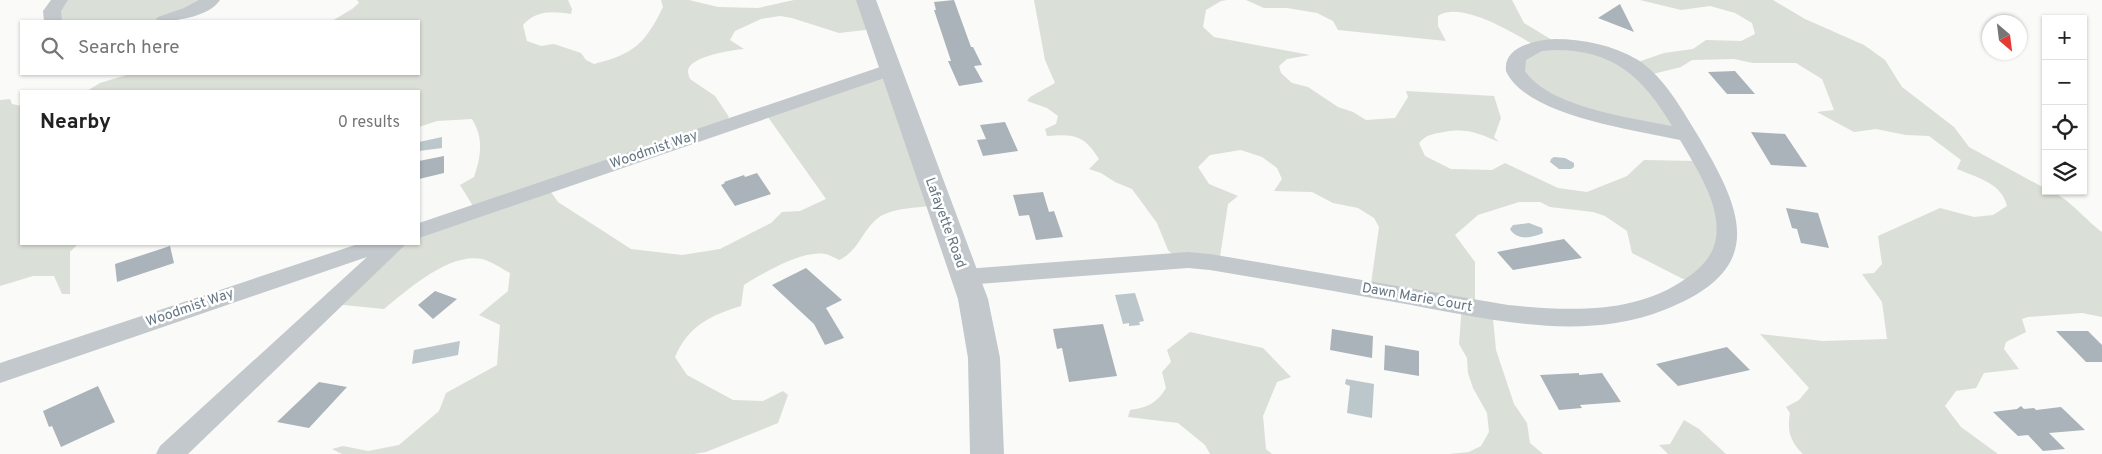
<!DOCTYPE html>
<html lang="en">
<head>
<meta charset="utf-8">
<style>
	:root { --surface:#fff; --page:#f6f6f6; --text:#222; --muted:#767676; --line:#e0e0e0 }
	body { margin:0; font-family:Overpass,sans-serif; background:var(--page); color:var(--text) }
	.controls { position:absolute; right:15px; top:15px; display:grid; overflow:hidden; border-radius:0px; box-shadow:0 1px 4px #0004 }
	.controls button { width:45px; height:45px; display:grid; place-items:center; padding:0; border:0; border-bottom:1px solid var(--line); background:var(--surface); color:var(--text); font:25px sans-serif }
	.compass { position:absolute; left:1982px; top:15px; width:45px; height:45px; border-radius:50%; background:var(--surface); box-shadow:0 1px 4px #0004; rotate:152deg }
	.list { margin:0; padding:0; list-style:none }
	h2 { display:flex; justify-content:space-between; align-items:center; height:65px; margin:0; padding:0 20px; font-size:21px }
	h2 small { font-size:16px; font-weight:400; color:var(--muted) }
	.icon { flex:none; width:28px; height:28px; fill:none; stroke:currentColor; stroke-width:2; stroke-linecap:round; stroke-linejoin:round }
	.map { position:relative; flex:none; width:2102px; height:454px; overflow:hidden }
	.search { position:absolute; background:var(--surface); box-shadow:0 1px 4px #0004; left:20px; top:20px; width:400px; height:55px; display:flex; align-items:center; gap:12px; box-sizing:border-box; padding:0 18px; border-radius:0px; color:var(--muted); font-size:19px }
	.panel { position:absolute; background:var(--surface); box-shadow:0 1px 4px #0004; left:20px; top:90px; width:400px; height:155px; border-radius:0px }
	.map>svg:first-child { display:block }
	.green { fill:#dadfd7 }
	.water { fill:#bbc7cb }
	.building { fill:#aab3b9 }
	.lines { fill:none; stroke-linecap:round; stroke-linejoin:round }
	.minor { fill:#c3c8cc; fill-rule:evenodd }
	.tertiary { fill:#c3c8cc; fill-rule:evenodd }
	.labels { text-anchor:middle; dominant-baseline:central; stroke-width:5; stroke-linejoin:round; paint-order:stroke }
	.street-label { font-size:14px; fill:#657683; stroke:#fff }
</style>
</head>
<body>
<div class="map">
<svg width="2102" height="454" viewBox="0 0 2102 454">
	<rect width="100%" height="100%" fill="#fafaf8"/>
	<path class="green" d="M60,0H211L183,12L154,21H60L56,19Z
		M357,0H568L572,9L571,14C554,11 535,10 523,25L527,41L541,46L554,44L581,53L586,60L594,64C634,54 645,44 663,7L661,0H689L718,7L758,8L794,0H868L874,29L839,33L792,18L780,16L761,19L735,31L730,40L744,49C733,50 689,56 688,71C688,74 689,76 690,79L715,96L729,117L726,121L546,185L558,202L631,249L682,255L720,249L771,223L782,212L800,211L826,199L763,110L886,74L938,205C920,208 893,207 878,218C862,230 859,251 839,260C835,258 830,255 825,254C802,250 763,273 744,285L741,306C711,315 688,326 675,357L687,375L733,400L763,401L783,391L788,395L778,423L706,452L694,454H342L332,449L343,446L368,451L399,445L439,411L446,393L497,365L500,325L479,315L508,291L510,273C502,269 491,261 482,259C448,253 409,289 384,309L324,303L376,253L383,244H419V227L469,210L473,206L460,185L474,177C481,157 484,138 472,119L437,121L419,127V91H87L100,83L130,74H419V21H332L352,9L359,3Z
		M1034,0H1227L1221,1L1206,10L1203,27L1214,37L1310,55L1287,59L1279,66L1281,73L1292,83L1308,87L1338,107L1353,112L1366,120L1395,118L1408,97L1406,91L1494,96L1501,118L1494,137L1499,142C1477,133 1468,128 1444,132C1433,134 1427,134 1419,143L1425,156L1451,169L1492,170L1505,163L1558,188L1587,192L1627,176L1644,160L1694,161L1714,187L1722,241L1692,279H1683L1632,253L1627,231L1605,216L1593,212L1550,207L1540,202H1519L1478,215L1455,235L1475,262V302L1492,308L1496,350L1514,404L1527,423L1530,443L1543,454H1449L1469,452L1481,446L1489,432L1487,413L1473,388L1468,373L1467,358L1459,344L1462,304L1371,284L1379,227L1374,218L1358,208L1333,203L1312,192L1274,191L1282,179L1277,168L1262,157L1241,150L1210,155L1198,167L1209,184L1238,196L1228,204L1220,257L1174,256L1168,250L1157,223L1132,189L1115,182L1101,173L1089,169L1099,159C1084,135 1075,134 1047,136L1045,129L1056,124L1058,116L1047,108L1027,101L1030,97L1055,83L1045,60Z
		M1246,0H1512L1524,23L1552,40L1635,63L1664,53L1693,49L1706,40L1741,41L1755,34L1752,23L1735,13L1710,6L1681,10L1640,0H1773L1805,19L1864,45L1885,60L1902,87L1954,127L1969,147L2046,189V191C2063,191 2087,222 2102,232V317L2082,313L2028,317L2022,319L2026,332L2006,342L2004,349L2019,369L1984,373L1976,388L1956,391L1945,406L1961,427L1998,454H1803C1790,441 1787,431 1790,413L1786,407L1799,400L1809,388L1760,334L1823,341L1887,339L1882,302L1862,274L1874,273L1882,264L1878,236L1940,208L1974,217L1993,215L2007,206C2002,183 1976,177 1957,169L1961,160L1929,136L1906,135L1876,129L1854,132L1817,112L1834,110L1822,79L1796,63H1753L1734,59L1692,60L1681,67L1649,75L1671,108L1674,131L1579,109L1515,76L1534,45C1514,33 1460,0 1438,16V26L1446,41L1338,30L1333,21L1317,13L1287,8H1264Z
		M10,99L12,104L21,106V244H78L70,252V294H62L54,276H33L0,286V100Z
		M1190,332L1263,348L1291,377L1277,382L1263,416L1266,449L1272,454H1210L1205,445L1178,423L1128,417L1130,410C1147,408 1157,403 1166,388L1162,372L1171,362L1167,350Z
		M1684,420L1699,429L1726,454H1668L1659,445L1670,444Z"/>
	<path class="water" d="M442,137V148L419,151V142Z
		M1554,157L1565,158L1574,163V167L1571,169H1559L1550,162L1551,159Z
		M1529,223L1542,228L1543,233C1532,238 1517,241 1510,229L1513,225Z
		M1135,293L1144,321L1139,322L1140,325L1129,326V323L1123,324L1115,295Z
		M460,341L458,355L412,364L414,350Z
		M1346,379L1374,384L1372,418L1347,413L1350,386L1345,384Z"/>
	<path class="building" d="M954,0L971,47H973L982,65L974,66L983,82L959,86L948,61H951L934,10H936L934,2Z
		M1620,4L1634,32L1598,18Z
		M1735,71L1755,94H1727L1708,72Z
		M1005,122L1018,151L983,156L977,140L986,139L980,125Z
		M1751,132L1785,134L1807,167L1771,165Z
		M444,156V173L419,179V161Z
		M757,173L771,194L735,206L721,185L725,183L724,182L744,175L745,177Z
		M1043,192L1049,212L1054,211L1063,237L1036,240L1029,215L1019,216L1013,195Z
		M1786,208L1818,213L1829,248L1801,243L1797,229L1792,228Z
		M1564,239L1582,258L1513,270L1497,252Z
		M170,246L174,263L117,282L115,264Z
		M806,268L842,300L826,308L844,338L825,345L814,324L772,285Z
		M435,291L457,299L433,319L418,305Z
		M1103,324L1117,376L1069,382L1062,348L1057,349L1053,329Z
		M1332,329L1373,336L1372,358L1330,350Z
		M2056,331H2088L2102,345V362H2086Z
		M1385,345L1419,351V376L1384,370Z
		M1727,347L1750,370L1678,386L1656,364Z
		M1579,373V375L1602,373L1621,402L1580,405L1582,408L1559,410L1540,375Z
		M319,382L347,387L309,428L277,422Z
		M98,386L115,422L61,447L52,426L49,427L43,411Z
		M2021,406L2024,409L2034,408L2036,410L2061,407L2085,430L2049,433L2065,449L2043,451L2028,435L2018,436L1993,412L2017,409Z"/>
	<g class="lines">
		<path class="minor" d="M51,0H68L61,11L62,21H44L43,11Z
			M199,0H220C209,17 174,22 155,21L158,17L184,8Z
			M1555,39C1583,39 1613,45 1638,60C1664,77 1681,108 1697,134C1743,211 1769,269 1664,310C1577,344 1482,317 1394,302C1333,291 1271,280 1210,270L1188,268L965,285L957,283L953,277L957,271L965,269L1188,252L1210,254L1508,305C1568,311 1637,315 1688,277C1702,267 1713,256 1716,238C1721,204 1696,168 1680,140C1635,130 1526,116 1506,71C1503,46 1537,40 1555,39ZM1555,50C1614,50 1643,77 1672,126C1631,118 1549,107 1525,71L1526,60L1542,51Z
			M889,64L896,66L898,70L896,74L419,238V223Z
			M358,244H406L188,454H156L160,446L367,257L0,383V363Z"/>
		<path class="tertiary" d="M856,0H876L988,299L1000,358L1004,454H970L968,358L958,299Z"/>
	</g>
	<g class="labels">
		<g class="street-label">
			<text transform="translate(654 150) rotate(-19)">Woodmist Way</text>
			<text transform="translate(945 223) rotate(70)">Lafayette Road</text>
			<text transform="translate(1417 298) rotate(10)">Dawn Marie Court</text>
			<text transform="translate(190 308) rotate(-19)">Woodmist Way</text>
		</g>
	</g>
</svg>
<div class="controls">
<button>+</button>
<button>−</button>
<button><svg class="icon" aria-label="locate" viewBox="0 0 24 24"><circle cx="12" cy="12" r="6"/><path d="M12 2v4M12 18v4M2 12h4M18 12h4"/></svg></button>
<button><svg class="icon" aria-label="layers" viewBox="0 0 24 24"><path d="M12 4l9 5-9 5-9-5zM3 14l9 5 9-5"/></svg></button>
</div>
<svg class="compass" viewBox="-18 -18 36 36"><path d="M0-13l5 13h-10z" fill="#e53935"/><path d="M0 13l5-13h-10z" fill="#767676"/></svg>
<div class="search"><svg class="icon" aria-label="search" viewBox="0 0 24 24"><circle cx="10" cy="10" r="6"/><path d="M15 15l6 6"/></svg>Search here</div>
<section class="panel">
<h2>Nearby<small>0 results</small></h2>
<ul class="list">
</ul>
</section>
</div>
</body>
</html>
